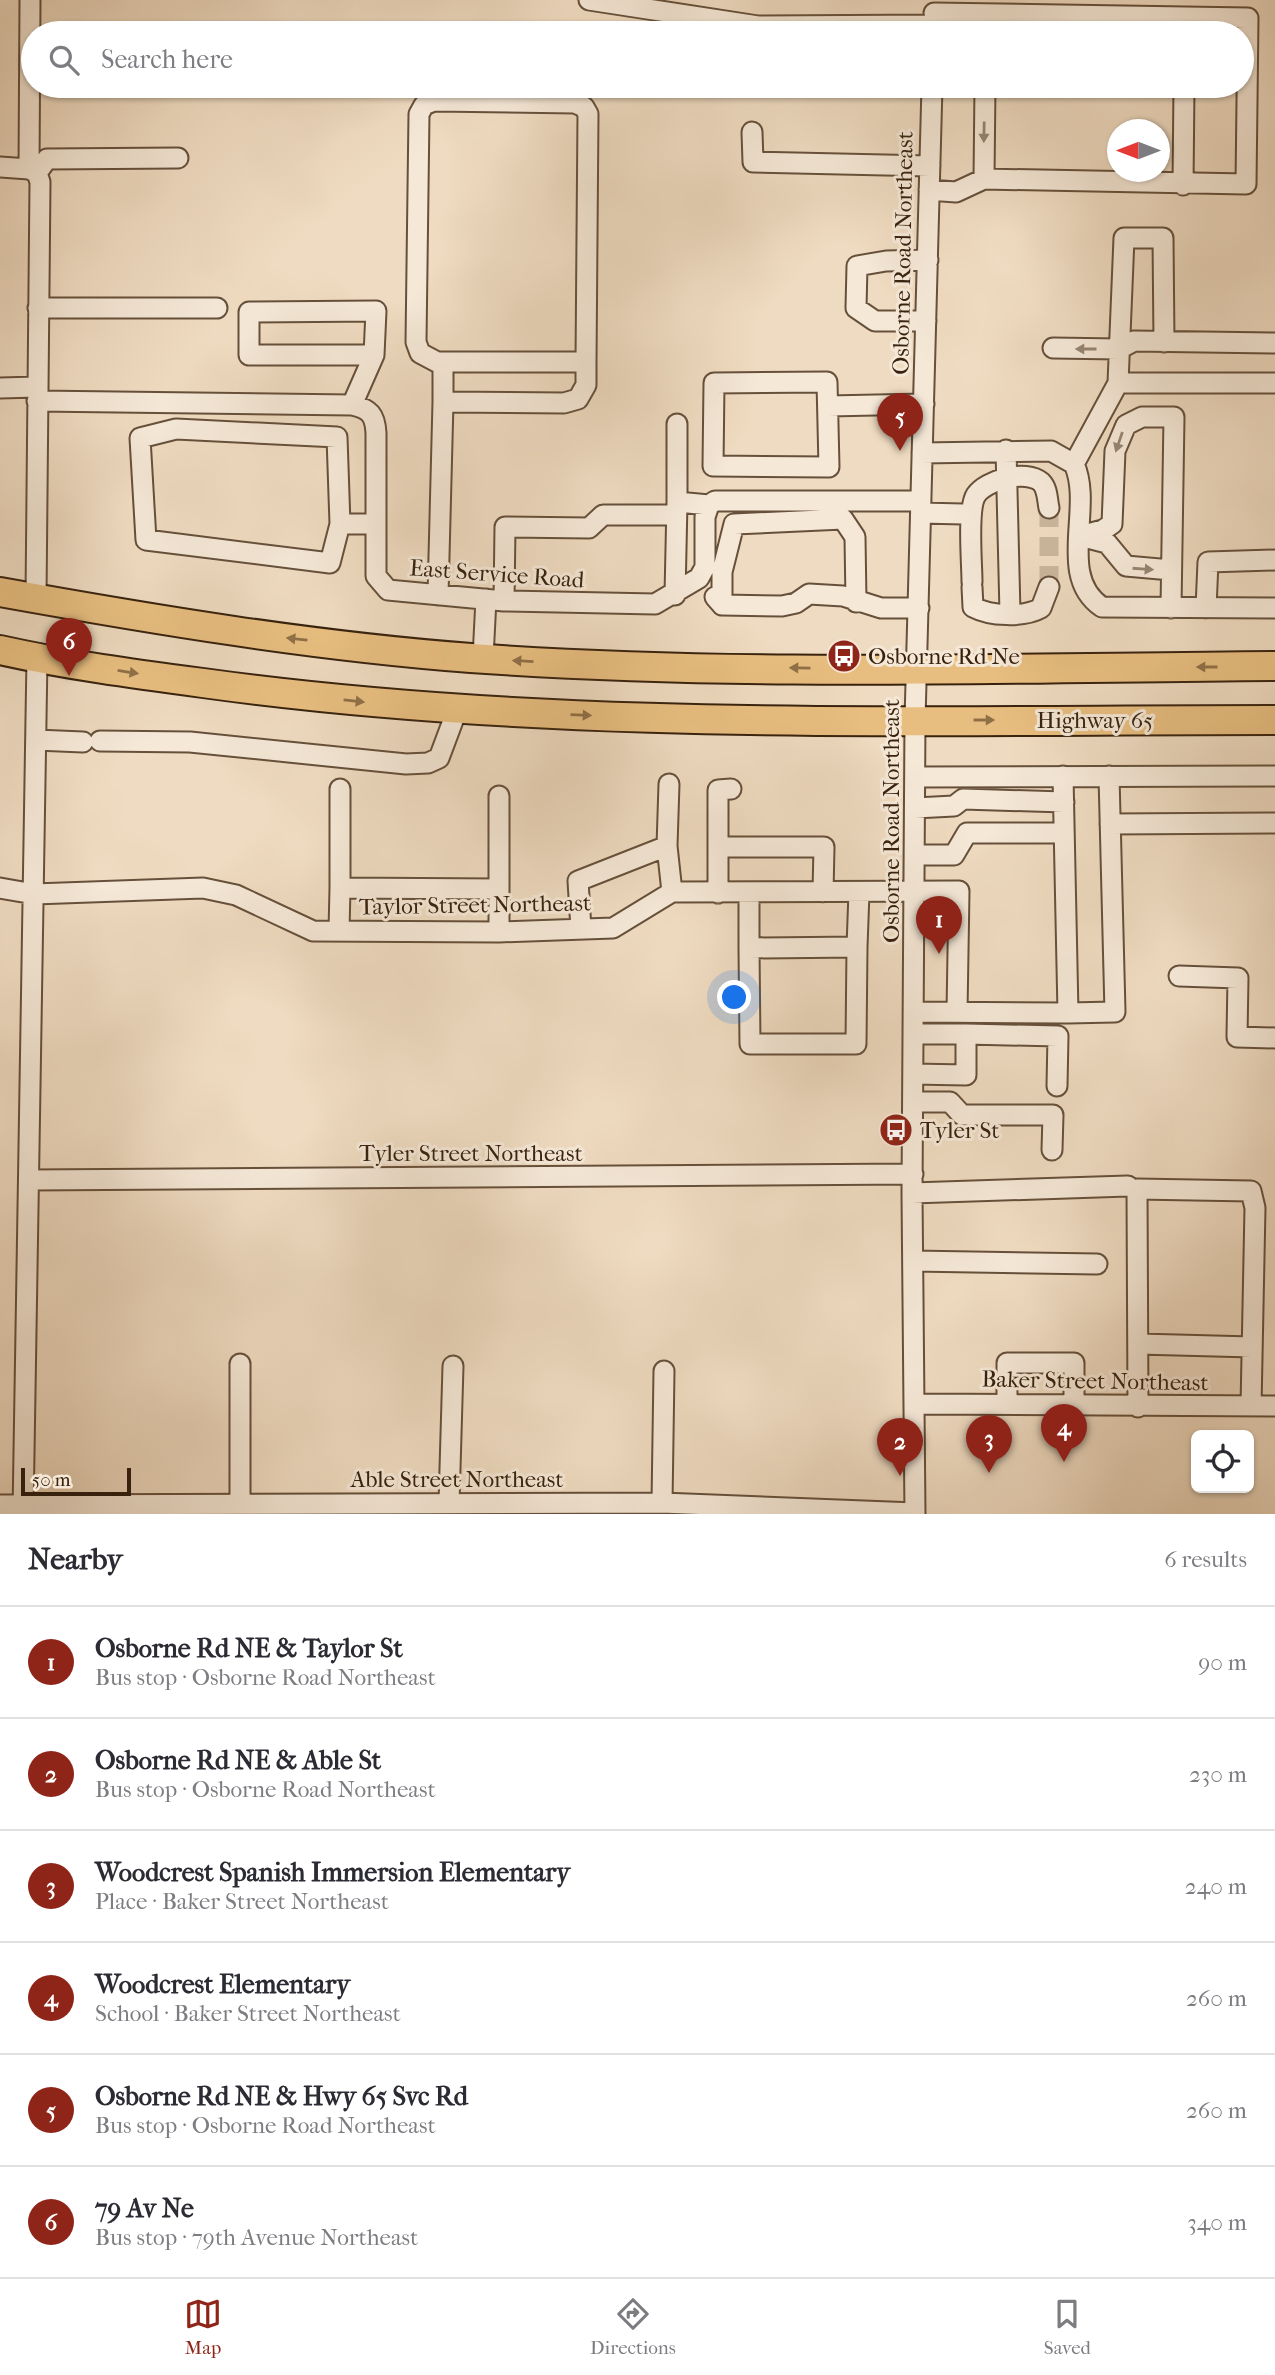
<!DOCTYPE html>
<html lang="en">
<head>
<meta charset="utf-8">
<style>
	:root { --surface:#fff; --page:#f7f7f7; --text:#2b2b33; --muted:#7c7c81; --line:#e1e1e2; --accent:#8f2418 }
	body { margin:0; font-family:"IM FELL French Canon",serif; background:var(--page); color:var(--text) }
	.controls { position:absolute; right:21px; bottom:21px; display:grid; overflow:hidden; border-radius:10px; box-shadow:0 2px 5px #0004 }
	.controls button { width:63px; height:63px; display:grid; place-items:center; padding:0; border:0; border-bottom:2px solid var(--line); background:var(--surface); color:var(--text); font:35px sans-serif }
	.compass { position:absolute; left:1107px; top:119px; width:63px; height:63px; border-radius:50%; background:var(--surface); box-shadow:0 2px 5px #0004; rotate:270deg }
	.scale { position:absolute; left:21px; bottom:18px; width:110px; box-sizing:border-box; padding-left:7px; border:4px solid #38220e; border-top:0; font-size:19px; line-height:24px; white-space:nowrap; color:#38220e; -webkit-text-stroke:5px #f5e8d7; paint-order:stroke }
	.you { position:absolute; left:735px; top:998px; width:24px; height:24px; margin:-18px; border:5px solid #fff; border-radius:50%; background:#1a73e8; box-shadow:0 0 0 10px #1a73e833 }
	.badge { display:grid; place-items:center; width:46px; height:46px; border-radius:50%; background:var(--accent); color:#fff; font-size:23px; font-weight:700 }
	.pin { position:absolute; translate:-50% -58px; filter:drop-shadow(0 2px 4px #0008) }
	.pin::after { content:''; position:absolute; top:37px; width:24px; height:21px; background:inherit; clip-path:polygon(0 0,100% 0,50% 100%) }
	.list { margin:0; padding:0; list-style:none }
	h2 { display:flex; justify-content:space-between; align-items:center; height:91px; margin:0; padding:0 28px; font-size:30px }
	h2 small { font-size:23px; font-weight:400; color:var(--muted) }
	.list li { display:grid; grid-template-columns:46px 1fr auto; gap:21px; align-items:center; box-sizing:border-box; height:112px; padding:0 28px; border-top:2px solid var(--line) }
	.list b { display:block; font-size:26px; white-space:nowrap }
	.list p { margin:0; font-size:23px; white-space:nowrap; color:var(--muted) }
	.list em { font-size:23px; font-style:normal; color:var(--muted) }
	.icon { flex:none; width:38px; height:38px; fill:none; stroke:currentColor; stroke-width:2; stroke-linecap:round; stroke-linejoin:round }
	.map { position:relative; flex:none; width:1275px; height:1514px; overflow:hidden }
	.search { position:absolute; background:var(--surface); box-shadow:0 2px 5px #0004; left:21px; right:21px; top:21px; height:77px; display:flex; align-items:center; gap:18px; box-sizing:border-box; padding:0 24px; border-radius:38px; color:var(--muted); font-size:26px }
	.sheet { height:763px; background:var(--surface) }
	nav { display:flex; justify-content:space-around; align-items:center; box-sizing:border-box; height:98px; border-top:2px solid var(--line); background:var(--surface); font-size:19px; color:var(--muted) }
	nav a { display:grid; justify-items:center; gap:4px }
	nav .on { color:var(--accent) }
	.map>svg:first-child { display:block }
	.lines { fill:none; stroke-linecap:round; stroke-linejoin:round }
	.minor-tunnel { stroke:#cab69d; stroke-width:19; stroke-dasharray:19 10; stroke-linecap:butt }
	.minor-casing { stroke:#66503b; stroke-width:23 }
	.highway-casing { stroke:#38220e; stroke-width:32 }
	.minor { stroke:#f5e8d7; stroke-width:19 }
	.highway { stroke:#e8be80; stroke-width:28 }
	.oneway { fill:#968572 }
	.oneway2 { fill:#907047 }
	.labels { text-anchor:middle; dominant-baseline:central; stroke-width:6; stroke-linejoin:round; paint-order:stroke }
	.street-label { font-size:23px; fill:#38220e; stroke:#f5e8d7 }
	.poi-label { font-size:23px; fill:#38220e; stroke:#f5e8d7; text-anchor:start }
</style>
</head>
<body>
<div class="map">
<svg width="1275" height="1514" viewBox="0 0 1275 1514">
	<rect width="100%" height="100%" fill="#efdbc1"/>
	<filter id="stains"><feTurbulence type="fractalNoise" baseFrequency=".00286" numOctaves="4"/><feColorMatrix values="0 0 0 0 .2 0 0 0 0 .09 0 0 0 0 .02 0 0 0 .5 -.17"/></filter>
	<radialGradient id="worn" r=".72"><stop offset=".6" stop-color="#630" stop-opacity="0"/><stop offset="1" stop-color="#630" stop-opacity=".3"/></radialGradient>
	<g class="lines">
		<path class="minor-tunnel" d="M1049,508V587"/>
		<defs>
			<path id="minor" d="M589,0L758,26L934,25
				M985,33V14
				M752,132L753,162L930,166
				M0,167L29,169L37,173
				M29,169L30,0
				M37,173L47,159L178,158
				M984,179L985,86
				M1183,185L1184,86
				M929,190L956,192L984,179L1246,184L1248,18L934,13
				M38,308H217
				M926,321H875L856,308L857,266L886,261L928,260
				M1053,348L1119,349L1134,341L1275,343
				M443,362V402
				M827,382L829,467L713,466L714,383Z
				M1118,383H1275
				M0,388L37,387
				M37,401L352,405C370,409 375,415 376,433V576L388,590L504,601L655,604L699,578L705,567V517L709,505L715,501H921
				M352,405L374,355L376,311L249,312V355H374
				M828,406L924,404
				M1006,450L1010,613
				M922,453L1051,451L1074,464C1094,507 1056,576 1102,607L1275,608
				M1074,464L1118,383L1124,238H1163L1164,342
				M677,502V424
				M921,513L963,514
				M340,524L337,437L176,429L140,438L146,540L330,563L340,524H376
				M1080,536L1103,530L1112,524L1115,451L1126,425L1142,417H1174L1171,608
				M1084,537L1107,543L1126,566L1171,570
				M972,582C972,563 967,509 976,495C986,480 1026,469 1041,482C1048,489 1047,499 1049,508
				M972,587L973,607C990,616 1023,618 1041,608L1049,587
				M438,595L443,402L564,403L578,399L586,385V362L588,114L584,107L575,103L434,101L424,105L419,114L416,342L420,353L437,362H586
				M675,595L677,502L709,505
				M715,597L722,605L782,606L796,603L809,594L843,596L881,608H919
				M36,598L40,182L37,173
				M504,601L505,527L589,528L603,515H676
				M722,605V572L734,524L843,519L855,537L856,602
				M1206,608L1208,562L1275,560
				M483,658L486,599
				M36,740L83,742
				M100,741L190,742L406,764L428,763L439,758L457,710
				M915,777L1275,776
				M340,789V888
				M499,796V889
				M915,808L954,806L963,799L1064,802
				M1110,824L1275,823
				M667,846L669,784
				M718,847V790L731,789
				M915,855H954L967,833H1063
				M0,888L34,894L203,888L236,895L313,931L499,932L613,928L672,892L959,891L957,1012
				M718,893V847H824L823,892
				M749,893V948L857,947L859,892
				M581,929L578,881L667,846L672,892
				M339,931L340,888L499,889V932
				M749,948L750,1044H856L857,947
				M1179,976L1238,978L1237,1037L1275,1038
				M914,1012L1068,1013L1063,776
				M1068,1013L1115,1012L1109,776
				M966,1034L1058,1036L1057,1086
				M913,1074L966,1075V1034H914
				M913,1102H950L962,1115H1053L1052,1150
				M30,1180L913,1174
				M912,1193L1128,1186
				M913,1261L1097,1264
				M1139,1344L1252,1347
				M240,1364V1504
				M914,1404L1275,1406
				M1007,1404V1363H1074V1406
				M1138,1407L1137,1189L1251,1191L1255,1208L1251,1406
				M449,1503L453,1366
				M662,1503L664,1371
				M0,1505L662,1503L915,1513
				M23,1514L37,658
				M915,1514L912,1193L915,720L932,86"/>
			<path id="highway" d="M0,592C156,620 313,646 471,658C738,677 1007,668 1275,666
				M0,650C67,665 135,674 203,683C558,732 917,720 1275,720"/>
		</defs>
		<use href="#minor" class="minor-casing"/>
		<use href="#highway" class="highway-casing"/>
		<use href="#minor" class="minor"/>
		<use href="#highway" class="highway"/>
	</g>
	<defs><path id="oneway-solid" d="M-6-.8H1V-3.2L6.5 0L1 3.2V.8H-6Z" transform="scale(1.75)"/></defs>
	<g class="oneway">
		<use href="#oneway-solid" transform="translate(984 132) rotate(91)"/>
		<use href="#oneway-solid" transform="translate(1086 349) rotate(-180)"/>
		<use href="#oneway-solid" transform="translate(1119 442) rotate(109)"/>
		<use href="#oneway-solid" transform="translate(1143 569) rotate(4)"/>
	</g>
	<g class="oneway2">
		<use href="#oneway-solid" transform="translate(297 639) rotate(-174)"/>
		<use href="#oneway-solid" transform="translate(523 661) rotate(-177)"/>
		<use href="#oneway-solid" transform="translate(1207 667) rotate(180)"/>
		<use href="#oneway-solid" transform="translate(800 668) rotate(-179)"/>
		<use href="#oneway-solid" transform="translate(128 672) rotate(9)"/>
		<use href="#oneway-solid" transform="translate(354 701) rotate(6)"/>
		<use href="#oneway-solid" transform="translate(581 715) rotate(2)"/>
		<use href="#oneway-solid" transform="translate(984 720)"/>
	</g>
	<defs>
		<symbol id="bus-disc" viewBox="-11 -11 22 22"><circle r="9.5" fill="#8f2418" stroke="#f5e8d7"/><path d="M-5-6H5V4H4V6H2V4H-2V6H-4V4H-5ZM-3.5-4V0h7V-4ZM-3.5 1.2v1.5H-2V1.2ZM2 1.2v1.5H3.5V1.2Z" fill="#fff"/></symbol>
	</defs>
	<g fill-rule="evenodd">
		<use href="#bus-disc" x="825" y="637" width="38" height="38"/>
		<use href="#bus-disc" x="877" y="1111" width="38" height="38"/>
	</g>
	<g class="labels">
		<g class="street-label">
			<text transform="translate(903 253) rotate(-89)">Osborne Road Northeast</text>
			<text transform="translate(497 574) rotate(4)">East Service Road</text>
			<text x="1095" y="720">Highway 65</text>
			<text transform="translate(891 821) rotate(-90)">Osborne Road Northeast</text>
			<text transform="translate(475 905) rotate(-1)">Taylor Street Northeast</text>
			<text x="471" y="1153">Tyler Street Northeast</text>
			<text transform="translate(1095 1381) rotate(1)">Baker Street Northeast</text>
			<text x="457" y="1479">Able Street Northeast</text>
		</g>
		<g class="poi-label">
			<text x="868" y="656">Osborne Rd Ne</text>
			<text x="920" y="1130">Tyler St</text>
		</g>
	</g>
	<rect width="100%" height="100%" filter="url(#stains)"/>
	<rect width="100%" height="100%" fill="url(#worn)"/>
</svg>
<div class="controls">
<button><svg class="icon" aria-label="locate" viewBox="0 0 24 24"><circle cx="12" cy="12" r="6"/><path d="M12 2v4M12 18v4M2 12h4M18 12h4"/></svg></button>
</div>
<svg class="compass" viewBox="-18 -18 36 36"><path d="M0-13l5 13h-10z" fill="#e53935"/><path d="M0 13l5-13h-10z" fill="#7c7c81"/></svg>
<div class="scale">50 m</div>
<div class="you"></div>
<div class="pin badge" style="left:939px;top:954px">1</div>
<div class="pin badge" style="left:900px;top:1476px">2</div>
<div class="pin badge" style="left:989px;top:1473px">3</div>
<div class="pin badge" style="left:1064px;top:1462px">4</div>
<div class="pin badge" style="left:900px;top:451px">5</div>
<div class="pin badge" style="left:69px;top:676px">6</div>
<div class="search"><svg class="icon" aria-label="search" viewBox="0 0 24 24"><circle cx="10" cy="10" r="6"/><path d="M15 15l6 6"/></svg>Search here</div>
</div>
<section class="sheet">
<h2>Nearby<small>6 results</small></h2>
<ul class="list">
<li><span class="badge">1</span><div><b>Osborne Rd NE &amp; Taylor St</b><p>Bus stop · Osborne Road Northeast</p></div><em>90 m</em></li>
<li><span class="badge">2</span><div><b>Osborne Rd NE &amp; Able St</b><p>Bus stop · Osborne Road Northeast</p></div><em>230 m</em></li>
<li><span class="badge">3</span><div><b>Woodcrest Spanish Immersion Elementary</b><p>Place · Baker Street Northeast</p></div><em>240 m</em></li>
<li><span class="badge">4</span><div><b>Woodcrest Elementary</b><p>School · Baker Street Northeast</p></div><em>260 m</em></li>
<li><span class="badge">5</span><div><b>Osborne Rd NE &amp; Hwy 65 Svc Rd</b><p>Bus stop · Osborne Road Northeast</p></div><em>260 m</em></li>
<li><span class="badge">6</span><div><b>79 Av Ne</b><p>Bus stop · 79th Avenue Northeast</p></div><em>340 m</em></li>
</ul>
</section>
<nav>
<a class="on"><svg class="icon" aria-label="map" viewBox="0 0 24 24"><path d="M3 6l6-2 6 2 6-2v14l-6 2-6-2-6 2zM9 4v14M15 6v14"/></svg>Map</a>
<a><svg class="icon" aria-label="directions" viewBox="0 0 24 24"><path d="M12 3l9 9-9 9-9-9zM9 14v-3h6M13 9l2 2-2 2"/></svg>Directions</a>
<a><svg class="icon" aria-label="saved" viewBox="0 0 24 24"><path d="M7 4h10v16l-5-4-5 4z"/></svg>Saved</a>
</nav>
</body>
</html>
